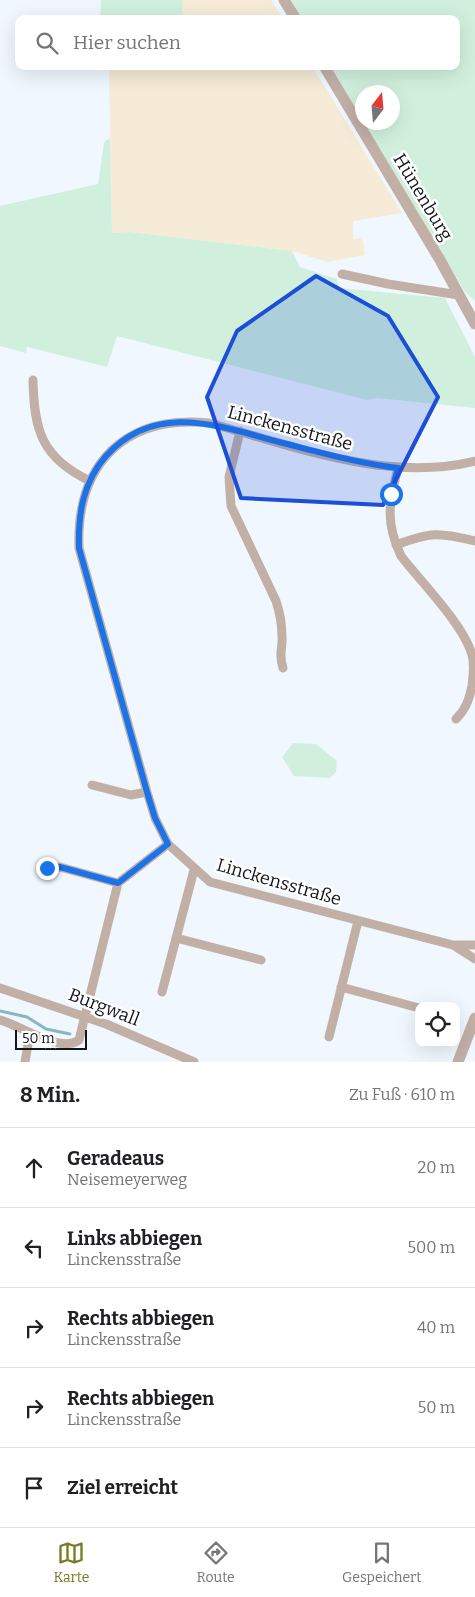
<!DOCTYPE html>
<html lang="de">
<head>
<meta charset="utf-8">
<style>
	:root { --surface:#fff; --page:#f6f6f6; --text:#202124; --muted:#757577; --line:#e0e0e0; --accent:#777a22 }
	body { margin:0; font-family:Bitter,serif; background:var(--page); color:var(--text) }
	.controls { position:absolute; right:15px; bottom:15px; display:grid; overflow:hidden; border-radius:10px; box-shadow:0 5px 20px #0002 }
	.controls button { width:45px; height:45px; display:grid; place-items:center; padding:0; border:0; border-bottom:1px solid var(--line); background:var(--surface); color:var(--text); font:25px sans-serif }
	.compass { position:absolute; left:355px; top:85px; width:45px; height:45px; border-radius:50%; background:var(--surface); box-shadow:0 5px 20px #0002; rotate:16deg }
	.scale { position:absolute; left:15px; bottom:12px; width:72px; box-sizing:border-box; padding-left:5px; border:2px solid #131619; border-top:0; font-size:14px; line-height:18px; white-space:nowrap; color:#131619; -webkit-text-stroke:4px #fff; paint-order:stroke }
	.stop { position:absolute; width:15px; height:15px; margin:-11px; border:4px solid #1a73e8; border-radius:50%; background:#fff }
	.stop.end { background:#1a73e8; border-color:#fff; box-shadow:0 1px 5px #0008 }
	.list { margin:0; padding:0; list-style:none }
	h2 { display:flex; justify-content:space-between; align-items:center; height:65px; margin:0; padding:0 20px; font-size:21px }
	h2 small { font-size:16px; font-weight:400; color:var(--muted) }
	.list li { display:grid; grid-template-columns:32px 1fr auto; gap:15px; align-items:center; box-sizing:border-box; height:80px; padding:0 20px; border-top:1px solid var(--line) }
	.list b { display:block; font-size:19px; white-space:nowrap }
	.list p { margin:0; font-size:16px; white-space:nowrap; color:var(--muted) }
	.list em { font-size:16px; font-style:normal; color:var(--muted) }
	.icon { flex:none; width:28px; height:28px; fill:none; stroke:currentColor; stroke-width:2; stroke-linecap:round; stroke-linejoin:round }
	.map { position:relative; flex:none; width:475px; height:1062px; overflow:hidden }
	.search { position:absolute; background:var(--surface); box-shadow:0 5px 20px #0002; left:15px; right:15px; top:15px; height:55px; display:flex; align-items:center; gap:12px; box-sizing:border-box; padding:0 18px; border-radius:10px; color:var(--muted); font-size:19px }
	.sheet { height:465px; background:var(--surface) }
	nav { display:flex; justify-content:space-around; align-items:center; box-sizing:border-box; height:70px; border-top:1px solid var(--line); background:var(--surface); font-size:14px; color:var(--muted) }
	nav a { display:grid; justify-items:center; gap:2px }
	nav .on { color:var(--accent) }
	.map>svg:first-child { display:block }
	.industrial { fill:#f5ebd6 }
	.green { fill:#d0f0dd }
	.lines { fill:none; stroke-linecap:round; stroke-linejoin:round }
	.stream { stroke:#87b8bd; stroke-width:3 }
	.minor { stroke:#c2b0a7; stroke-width:9 }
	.tertiary { stroke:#c2b0a7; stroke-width:11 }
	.route { stroke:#1a73e8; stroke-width:6 }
	.marked { fill:#1d4ed8; fill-opacity:0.2; stroke:#1d4ed8; stroke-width:4; stroke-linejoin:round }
	.labels { text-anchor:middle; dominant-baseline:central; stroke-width:5; stroke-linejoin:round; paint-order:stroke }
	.street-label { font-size:18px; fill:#131619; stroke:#fff }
</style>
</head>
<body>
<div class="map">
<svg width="475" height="1062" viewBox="0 0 475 1062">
	<rect width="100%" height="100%" fill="#f0f7fe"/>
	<path class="industrial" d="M182,0H271L283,19H183Z
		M109,66H312L402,213L353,221V239L360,238L363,241L365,255L328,262L292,251L130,232L112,233Z"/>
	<path class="green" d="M101,0H182L183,19H100Z
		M291,0H475V301L465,292L364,123L392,122V92H362V120L331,66H456V19H303Z
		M110,138L112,233L130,232L292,251L300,267L337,279L339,288L445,298L475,357V408L377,398L367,400L117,336L107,367L27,347L26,353L0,346V206L98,184L104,142Z
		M293,743L316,744L337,761L336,772L330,778L294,776L282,757Z"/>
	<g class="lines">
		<path class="stream" d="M0,1011L27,1017L46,1029L70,1034"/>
		<path class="minor" d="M342,274L388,284L459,295
			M33,380C34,431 42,458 90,481
			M240,431L229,477L231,506L276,601C280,613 282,624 282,637C283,650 278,653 283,668
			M475,461C386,483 295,446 209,423C124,414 76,465 79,548L147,792L155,818L168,844L210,882L453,945H475
			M398,468C389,503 385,522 401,556C421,582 464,625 472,655C475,665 473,676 472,686C469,700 466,709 456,719
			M396,545C430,532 439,532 475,541
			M92,785L131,795L147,792
			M47,868L60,867L118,883
			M176,938L261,960
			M453,945L475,959
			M341,987L419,1008
			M0,988L106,1024L194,1062
			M162,992L194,870
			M0,1020C21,1025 59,1054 79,1040L118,883L168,844
			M329,1037L358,921
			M25,1062L30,1033"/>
		<path class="tertiary" d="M284,0L296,19
			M324,66L440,260L475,324
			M458,1062L475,1018"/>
	</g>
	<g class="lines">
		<path class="route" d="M47,868L60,867L118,883L168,844L155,818L147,792L79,548C78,514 83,482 106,456C155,401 219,426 279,442C319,452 357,463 398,468L391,494"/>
	</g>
	<path class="marked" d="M316,276L388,316L438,397L383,505L241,498L207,397L237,331Z"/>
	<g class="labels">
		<g class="street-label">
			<text transform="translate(423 197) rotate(59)">Hünenburg</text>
			<text transform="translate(290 428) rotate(15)">Linckensstraße</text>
			<text transform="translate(279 882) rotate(16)">Linckensstraße</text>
			<text transform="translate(104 1007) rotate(21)">Burgwall</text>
		</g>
	</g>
</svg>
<div class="controls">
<button><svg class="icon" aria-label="locate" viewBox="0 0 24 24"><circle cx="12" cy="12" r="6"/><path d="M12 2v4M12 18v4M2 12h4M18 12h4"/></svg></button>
</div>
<svg class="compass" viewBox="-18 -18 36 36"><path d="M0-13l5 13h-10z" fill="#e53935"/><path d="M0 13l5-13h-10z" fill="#757577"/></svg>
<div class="scale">50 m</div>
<div class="stop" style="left:391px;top:494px"></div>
<div class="stop end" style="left:47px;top:868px"></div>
<div class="search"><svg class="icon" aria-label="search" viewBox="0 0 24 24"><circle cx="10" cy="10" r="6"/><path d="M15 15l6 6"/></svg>Hier suchen</div>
</div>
<section class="sheet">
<h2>8 Min.<small>Zu Fuß · 610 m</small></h2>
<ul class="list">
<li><svg class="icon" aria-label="ahead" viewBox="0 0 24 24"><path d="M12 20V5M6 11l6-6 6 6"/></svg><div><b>Geradeaus</b><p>Neisemeyerweg</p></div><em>20 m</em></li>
<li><svg class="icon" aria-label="left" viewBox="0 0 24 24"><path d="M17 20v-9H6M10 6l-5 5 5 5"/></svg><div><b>Links abbiegen</b><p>Linckensstraße</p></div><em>500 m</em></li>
<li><svg class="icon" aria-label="right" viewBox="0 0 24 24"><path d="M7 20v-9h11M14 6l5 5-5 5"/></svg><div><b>Rechts abbiegen</b><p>Linckensstraße</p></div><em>40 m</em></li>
<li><svg class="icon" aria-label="right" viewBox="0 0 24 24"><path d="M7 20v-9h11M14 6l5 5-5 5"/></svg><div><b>Rechts abbiegen</b><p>Linckensstraße</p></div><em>50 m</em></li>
<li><svg class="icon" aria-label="arrive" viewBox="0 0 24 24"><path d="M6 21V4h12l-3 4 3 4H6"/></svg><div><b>Ziel erreicht</b></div></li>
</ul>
</section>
<nav>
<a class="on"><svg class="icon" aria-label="map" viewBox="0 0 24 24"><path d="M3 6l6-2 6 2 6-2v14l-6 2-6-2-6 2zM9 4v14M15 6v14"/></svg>Karte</a>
<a><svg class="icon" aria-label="directions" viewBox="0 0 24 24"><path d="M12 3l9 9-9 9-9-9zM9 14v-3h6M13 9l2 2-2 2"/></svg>Route</a>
<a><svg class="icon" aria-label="saved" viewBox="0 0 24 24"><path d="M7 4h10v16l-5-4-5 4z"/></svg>Gespeichert</a>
</nav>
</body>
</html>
